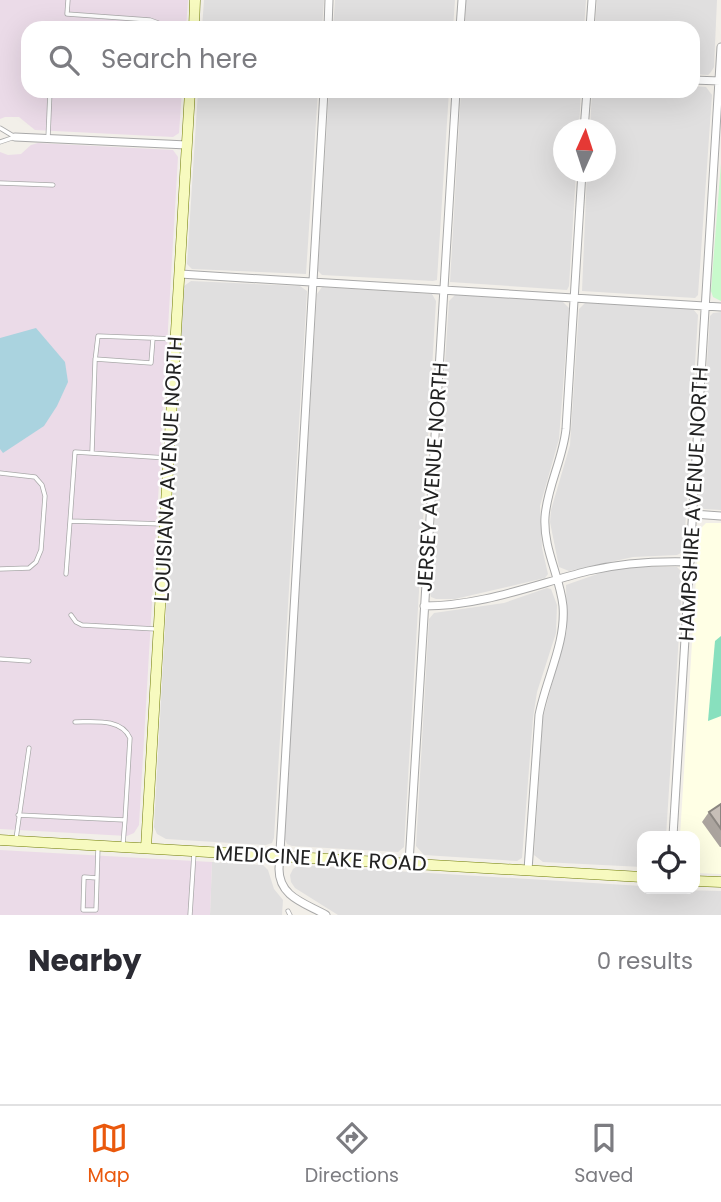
<!DOCTYPE html>
<html lang="en">
<head>
<meta charset="utf-8">
<style>
	:root { --surface:#fff; --page:#f2f2f3; --text:#2b2b33; --muted:#7c7c81; --line:#e1e1e2; --accent:#ea580c }
	body { margin:0; font-family:Poppins,sans-serif; background:var(--page); color:var(--text) }
	.controls { position:absolute; right:21px; bottom:21px; display:grid; overflow:hidden; border-radius:14px; box-shadow:0 7px 28px #0002 }
	.controls button { width:63px; height:63px; display:grid; place-items:center; padding:0; border:0; border-bottom:2px solid var(--line); background:var(--surface); color:var(--text); font:35px sans-serif }
	.compass { position:absolute; left:553px; top:119px; width:63px; height:63px; border-radius:50%; background:var(--surface); box-shadow:0 7px 28px #0002; rotate:3deg }
	.list { margin:0; padding:0; list-style:none }
	h2 { display:flex; justify-content:space-between; align-items:center; height:91px; margin:0; padding:0 28px; font-size:30px }
	h2 small { font-size:23px; font-weight:400; color:var(--muted) }
	.icon { flex:none; width:38px; height:38px; fill:none; stroke:currentColor; stroke-width:2; stroke-linecap:round; stroke-linejoin:round }
	.map { position:relative; flex:none; width:721px; height:915px; overflow:hidden }
	.search { position:absolute; background:var(--surface); box-shadow:0 7px 28px #0002; left:21px; right:21px; top:21px; height:77px; display:flex; align-items:center; gap:18px; box-sizing:border-box; padding:0 24px; border-radius:21px; color:var(--muted); font-size:26px }
	.sheet { height:189px; background:var(--surface) }
	nav { display:flex; justify-content:space-around; align-items:center; box-sizing:border-box; height:98px; border-top:2px solid var(--line); background:var(--surface); font-size:19px; color:var(--muted) }
	nav a { display:grid; justify-items:center; gap:4px }
	nav .on { color:var(--accent) }
	.map>svg:first-child { display:block }
	.residential { fill:#e0dfdf }
	.industrial { fill:#ebdbe8 }
	.education { fill:#ffffe5 }
	.park { fill:#c8facc }
	.pitch { fill:#88e0be }
	.water { fill:#aad3df }
	.lines { fill:none; stroke-linecap:round; stroke-linejoin:round }
	.lane-casing { stroke:#a9a9a9; stroke-width:5 }
	.street-casing { stroke:#a9a9a9; stroke-width:9 }
	.secondary-casing { stroke:#707d05; stroke-width:11 }
	.lane { stroke:#fff; stroke-width:3.5 }
	.street { stroke:#fff; stroke-width:7 }
	.secondary { stroke:#f7fabf; stroke-width:10 }
	.wall { fill:#aba49e }
	.building { fill:#c7bfb8; stroke:#8b8681; stroke-width:2 }
	.labels { text-anchor:middle; dominant-baseline:central; stroke-width:5; stroke-linejoin:round; paint-order:stroke }
	.street-label { font-size:21px; fill:#222; stroke:#fff }
</style>
</head>
<body>
<div class="map">
<svg width="721" height="915" viewBox="0 0 721 915">
	<rect width="100%" height="100%" fill="#f2efe9"/>
	<path class="residential" d="M204,0H324L322,28H202Z
		M335,0H455L453,28H333Z
		M466,0H586L584,28H465Z
		M597,0H717L714,67L711,72L708,75L693,74V28H595Z
		M693,86L706,87L712,95L698,295L695,298L582,291L587,172H606V130L590,129L592,91H693Z
		M198,91H318L306,274L192,269L187,264Z
		M329,91H449L437,280L433,281L322,275L318,271Z
		M461,91H581L579,129L564,130V172H576L569,286L567,290L450,282Z
		M191,281L300,286L307,291L274,838L272,843L266,845L166,839L157,834L154,827L184,286Z
		M322,287L432,294L436,301L404,847L398,852L292,846L287,844L284,837L317,294Z
		M455,295L562,301L569,308L559,439L540,506L542,548L548,574L545,578L455,599H436L431,597L430,593L449,301Z
		M585,303L693,309L698,315L684,548L681,553L677,555L633,557L569,571L559,567L550,522L551,510L570,445L579,309Z
		M721,312V510L704,509L698,503L710,316L713,313Z
		M630,567H677L683,573L666,836H642V867L543,862L534,855L543,717L567,630L566,585L603,572Z
		M547,588L551,589L557,605L556,633L537,692L533,718L522,858L517,861L424,855L416,846L429,619L434,613L504,603Z
		M212,862L263,865L268,870L274,889L283,900L282,915H210Z
		M299,865L642,886V889L721,891V915H338L295,888L291,882L290,875L293,869Z"/>
	<path class="industrial" d="M0,0H188L186,28H28V91H182L179,133L173,137L35,130L19,117H5L0,119Z
		M38,143L173,150L178,157L139,825L134,833L127,836L0,829V152L8,155L21,154L31,145Z
		M0,850L212,862L210,915H0Z"/>
	<path class="education" d="M706,523H721V874L695,873V836H680L699,530Z"/>
	<path class="park" d="M721,163V301L713,297L711,291Z"/>
	<path class="pitch" d="M721,636V716L708,721L715,641Z"/>
	<path class="water" d="M36,328L65,362L68,382L57,406L44,426L3,453L0,449V338Z"/>
	<g class="lines">
		<defs>
			<path id="lane" d="M68,0L67,14L150,20L172,28
				M0,128L15,137
				M48,138L50,91
				M0,142L15,137
				M0,183L53,185
				M95,359L151,363L153,338
				M92,452L95,361L98,336L176,339
				M0,473L35,477L42,485L45,496L41,550L36,562L29,568L0,569
				M163,524L70,521L75,452L167,458
				M66,574L70,521
				M71,615L76,622L82,625L156,629
				M0,659L29,661
				M75,722C94,722 121,718 130,738L125,820
				M18,815L125,820L123,844
				M16,839L29,748
				M97,878L84,877L83,910H96L98,847
				M288,911L290,915
				M190,915L194,853"/>
			<path id="street" d="M328,28L329,0
				M460,28L462,0
				M590,28L592,0
				M693,80L720,81
				M324,91L279,869C279,897 305,903 326,915
				M584,130L587,91
				M15,137L187,145
				M180,274L721,307
				M693,514L721,516
				M424,606C481,606 533,585 588,571C622,563 655,561 690,562
				M673,836L721,47
				M409,863L456,91
				M528,870L539,715C546,679 566,643 563,606C560,576 543,549 545,517C547,487 563,459 566,429L582,172"/>
			<path id="secondary" d="M194,28L195,0
				M0,840L642,877
				M146,848L190,91
				M695,881L721,882"/>
		</defs>
		<use href="#lane" class="lane-casing"/>
		<use href="#street" class="street-casing"/>
		<use href="#secondary" class="secondary-casing"/>
		<use href="#lane" class="lane"/>
		<use href="#street" class="street"/>
		<use href="#secondary" class="secondary"/>
	</g>
	<path class="wall" d="M721,804V847H720L702,822L709,812Z"/>
	<path class="building" d="M721,804V829L709,812Z"/>
	<g class="labels">
		<g class="street-label">
			<text transform="translate(168 469) rotate(-87)">LOUISIANA AVENUE NORTH</text>
			<text transform="translate(432 477) rotate(-86)">JERSEY AVENUE NORTH</text>
			<text transform="translate(693 504) rotate(-87)">HAMPSHIRE AVENUE NORTH</text>
			<text transform="translate(321 858) rotate(3)">MEDICINE LAKE ROAD</text>
		</g>
	</g>
</svg>
<div class="controls">
<button><svg class="icon" aria-label="locate" viewBox="0 0 24 24"><circle cx="12" cy="12" r="6"/><path d="M12 2v4M12 18v4M2 12h4M18 12h4"/></svg></button>
</div>
<svg class="compass" viewBox="-18 -18 36 36"><path d="M0-13l5 13h-10z" fill="#e53935"/><path d="M0 13l5-13h-10z" fill="#7c7c81"/></svg>
<div class="search"><svg class="icon" aria-label="search" viewBox="0 0 24 24"><circle cx="10" cy="10" r="6"/><path d="M15 15l6 6"/></svg>Search here</div>
</div>
<section class="sheet">
<h2>Nearby<small>0 results</small></h2>
<ul class="list">
</ul>
</section>
<nav>
<a class="on"><svg class="icon" aria-label="map" viewBox="0 0 24 24"><path d="M3 6l6-2 6 2 6-2v14l-6 2-6-2-6 2zM9 4v14M15 6v14"/></svg>Map</a>
<a><svg class="icon" aria-label="directions" viewBox="0 0 24 24"><path d="M12 3l9 9-9 9-9-9zM9 14v-3h6M13 9l2 2-2 2"/></svg>Directions</a>
<a><svg class="icon" aria-label="saved" viewBox="0 0 24 24"><path d="M7 4h10v16l-5-4-5 4z"/></svg>Saved</a>
</nav>
</body>
</html>
